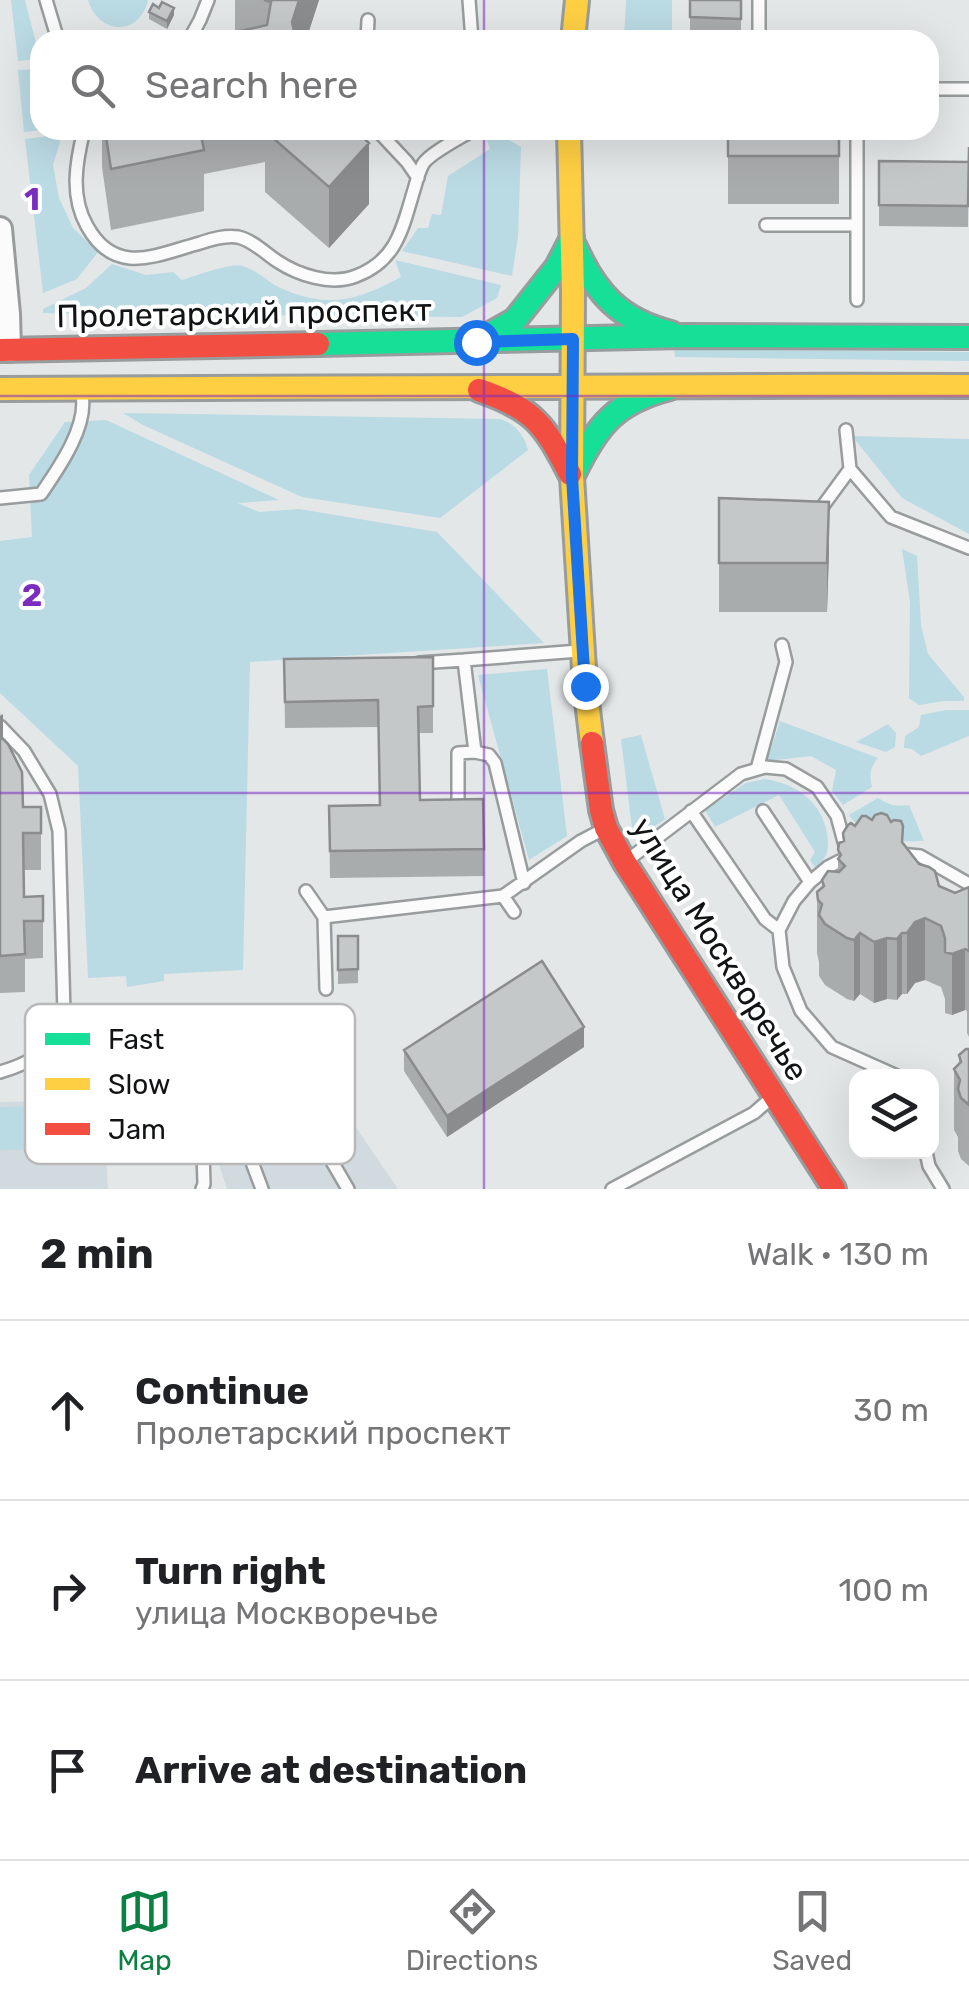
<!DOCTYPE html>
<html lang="en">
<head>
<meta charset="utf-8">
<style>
	:root { --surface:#fff; --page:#f2f2f2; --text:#202124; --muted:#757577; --line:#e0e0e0; --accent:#0b8043 }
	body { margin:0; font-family:Rubik,sans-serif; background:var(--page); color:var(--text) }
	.controls { position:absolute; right:30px; bottom:30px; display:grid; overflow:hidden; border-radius:20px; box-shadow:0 10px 40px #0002 }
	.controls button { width:90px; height:90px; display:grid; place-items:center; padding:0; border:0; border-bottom:2px solid var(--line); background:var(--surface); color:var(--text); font:50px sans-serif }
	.stop { position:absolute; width:30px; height:30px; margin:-22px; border:8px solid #1a73e8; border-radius:50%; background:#fff }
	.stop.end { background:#1a73e8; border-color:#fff; box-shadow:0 2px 10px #0008 }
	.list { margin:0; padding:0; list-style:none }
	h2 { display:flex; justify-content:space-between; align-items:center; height:130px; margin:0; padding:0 40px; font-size:42px }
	h2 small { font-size:32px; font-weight:400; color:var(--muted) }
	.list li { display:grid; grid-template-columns:65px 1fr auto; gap:30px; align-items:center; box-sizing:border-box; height:180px; padding:0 40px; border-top:2px solid var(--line) }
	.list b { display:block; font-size:38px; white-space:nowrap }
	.list p { margin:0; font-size:32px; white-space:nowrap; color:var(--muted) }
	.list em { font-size:32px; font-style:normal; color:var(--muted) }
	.icon { flex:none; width:55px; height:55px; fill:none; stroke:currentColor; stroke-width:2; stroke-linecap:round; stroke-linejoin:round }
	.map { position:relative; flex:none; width:969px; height:1189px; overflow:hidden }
	.search { position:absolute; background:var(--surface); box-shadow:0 10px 40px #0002; left:30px; right:30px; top:30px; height:110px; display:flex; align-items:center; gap:25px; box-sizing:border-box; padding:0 35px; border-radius:30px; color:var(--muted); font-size:38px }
	.sheet { height:670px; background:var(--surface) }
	nav { display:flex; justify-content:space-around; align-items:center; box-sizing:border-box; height:140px; border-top:2px solid var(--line); background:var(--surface); font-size:28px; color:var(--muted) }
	nav a { display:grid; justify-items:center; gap:5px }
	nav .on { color:var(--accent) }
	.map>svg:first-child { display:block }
	.built { fill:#d1dbdf }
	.green { fill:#badae4 }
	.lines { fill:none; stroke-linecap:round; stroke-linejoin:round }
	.lane-casing { stroke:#999c9d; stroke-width:16 }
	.street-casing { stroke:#999c9d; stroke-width:28 }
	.fast-casing { stroke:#999c9d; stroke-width:28 }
	.slow-casing { stroke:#999c9d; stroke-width:28 }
	.jam-casing { stroke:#999c9d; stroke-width:28 }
	.lane { stroke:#fbfbfc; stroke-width:11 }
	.street { stroke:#fbfbfc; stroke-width:22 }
	.fast { stroke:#16e098; stroke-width:22 }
	.slow { stroke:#ffcf43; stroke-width:22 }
	.jam { stroke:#f24e42; stroke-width:22 }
	.wall { fill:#a9acad }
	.shaded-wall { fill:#8a8c8d }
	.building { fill:#c5c8c9; stroke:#8a8c8d; stroke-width:2.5 }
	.route { stroke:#1a73e8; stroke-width:12 }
	.grid { fill:none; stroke:#7b2cbf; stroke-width:2.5; stroke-opacity:0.55 }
	.labels { text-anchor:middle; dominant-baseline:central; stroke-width:8; stroke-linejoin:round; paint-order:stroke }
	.street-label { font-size:32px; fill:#111314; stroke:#fff }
	.key { fill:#fff; stroke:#b8b8b8; stroke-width:2.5 }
	.key-label { font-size:28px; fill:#111314 }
	.grid-label { font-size:32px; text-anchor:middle; font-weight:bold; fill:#7b2cbf; stroke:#fff; stroke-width:8; stroke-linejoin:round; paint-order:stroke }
</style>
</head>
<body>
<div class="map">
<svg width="969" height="1189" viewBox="0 0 969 1189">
	<rect width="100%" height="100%" fill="#e3e7e8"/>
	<path class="built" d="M272,1036L322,1038L323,1079L398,1189H227L209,1134L269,1115Z
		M103,1100L108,1189H0V1102Z"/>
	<path class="green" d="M11,0H25L40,59L18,61Z
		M88,0H148C140,37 98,35 88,0Z
		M626,0H672V34L624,39Z
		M40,69L41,130L24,132L18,70Z
		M484,132H495L521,147L518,237L512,276L402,251L418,228H428L432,214L441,215L448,176L490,149Z
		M59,135L60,142L53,165L59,198L73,228L98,252L77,279L43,293L25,139Z
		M395,260L501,285L497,298L462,317L43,313V309L86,288L112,264L146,275L173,272L182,280C196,276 229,263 242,266C258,270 268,283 283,289C329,309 359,300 401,277Z
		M674,349L969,352V361L675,357Z
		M123,413L499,419C515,423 524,435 528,450L440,518L302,497L143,425Z
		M106,420L279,500L238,503L259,512L299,509L437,532L544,643L250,662L243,970L164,974V981L127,987L126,976L88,978L78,766L0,693V541L32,537L29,475L65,422Z
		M852,436L969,439V534L902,498Z
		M902,549L917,556L921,625L928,654L964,697V701H944L919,705L909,698L910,602Z
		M547,669L567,836L529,860L478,675Z
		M946,710H969V736L921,756L912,749L904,748L905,736L919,727L921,715Z
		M780,721L878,758C870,767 869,775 872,787L843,805L832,791L836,770L811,756L767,761Z
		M888,724L896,733L895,747L886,752L856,742Z
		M641,735L665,819L641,836L632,828L621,739Z
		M765,779C796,784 821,801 827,833C829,848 829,858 815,867L810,860L815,852L779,795L715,827L705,810L746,783Z
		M878,798C889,805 896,807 909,805L924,841C890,841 870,846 849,815Z
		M48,1106V1149L0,1150V1107Z"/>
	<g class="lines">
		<defs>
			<path id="lane" d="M46,0L58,40
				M469,0L472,40
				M759,0V40
				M189,40L200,20L208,0
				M367,40L368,20
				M929,89H969
				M84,130C76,162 70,196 87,226C115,277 156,255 200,243C212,239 225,235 238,237C252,240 265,253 277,261C298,275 331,286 356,276C396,261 402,230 413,193C416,184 418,173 423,164C430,153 460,138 473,130
				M377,130L407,162L418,178
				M766,225H857
				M857,300V130
				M846,430L850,469L891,517L969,548
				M0,498L41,494C58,469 88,427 82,395
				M817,514L850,469
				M464,660L579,651
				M419,663L464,660L475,752L489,755L495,763L524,883
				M0,726L24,751L50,794L59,831L64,1013C47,1050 41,1060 0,1072
				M757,769L786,662L782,645
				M458,801V753L475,752
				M691,811L765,919L779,930
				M763,811L810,882
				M900,854L920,856L969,884
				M848,857L828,867L810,882L794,901L779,930L783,967L801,1011L832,1047L897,1076
				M629,859L741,774L765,767L786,769L817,787L837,816L847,853
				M306,891L324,917L503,896L581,841L602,830
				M503,896L514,912
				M324,917L326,989
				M53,1037L199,1027L204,1184L202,1189
				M300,1055L301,1096L320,1141L348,1189
				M247,1149L262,1189
				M926,1152L929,1166L943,1189
				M612,1189L754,1113L770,1099"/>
			<path id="street" d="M0,229L8,314L9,350"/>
			<path id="fast" d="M575,247C596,294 620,320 671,333
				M476,342L515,320L557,267L572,238
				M318,344L685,336L969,337
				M574,473C598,424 616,402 670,388"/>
			<path id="slow" d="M573,40L577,0
				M569,130L573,292L572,477L585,685L592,743
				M0,389C323,388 646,385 969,386"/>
			<path id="jam" d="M0,350L318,344
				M479,390C534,409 544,424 570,474
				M592,743L601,810L606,828L625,863L834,1189"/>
		</defs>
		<use href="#lane" class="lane-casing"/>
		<use href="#street" class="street-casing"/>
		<use href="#fast" class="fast-casing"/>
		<use href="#slow" class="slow-casing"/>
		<use href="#jam" class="jam-casing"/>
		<use href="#lane" class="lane"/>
		<use href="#street" class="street"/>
		<use href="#fast" class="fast"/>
		<use href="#slow" class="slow"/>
		<use href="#jam" class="jam"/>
	</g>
	<path class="wall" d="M235,0H319L306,40H200L235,32Z
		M690,0H741V33L690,31Z
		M159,8L174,15L167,29L149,19V12Z
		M102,130H355L369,204L329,248L265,192V162L204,174V211L111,230L102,167Z
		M728,130H839V204H728Z
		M879,161L969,162L968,227L879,226Z
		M719,498L829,550L827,612H719Z
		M433,657V733H419L420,800L483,799L484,876L330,878L329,806L379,805L378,727L285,728L284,659Z
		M0,711L3,739L23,807H41V870H24V897L43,896V958L25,959V992L0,993Z
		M872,820L891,822L903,844L919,864L939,886L955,893L969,887V1037L967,1033V1011L965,1010L952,1015L945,1013V999L941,987L925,980L915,983L907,994H902L897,1000L887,999L874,1003L860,994L854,1001L847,999L825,985L819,976V962L817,953V892L822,887V880L838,872V850L843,841V833L855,826Z
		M338,936H358V983L338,984Z
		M584,1047L447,1137L404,1071V1050Z
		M969,1049V1166L961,1159L958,1151V1137L954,1130V1069L959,1064V1055Z"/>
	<path class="shaded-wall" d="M299,0H319L306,40H292V22Z
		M174,8V15L167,29V21Z
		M369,143V204L329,248V187Z
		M829,502V550L827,612V563Z
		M3,714V751L0,754V716Z
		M925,918V980L915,983L907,994V933L915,922Z
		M860,933V994L854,1001V940Z
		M902,933V994L897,1000V939Z
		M887,938V999L874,1003V942Z
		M965,949V1010L952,1015V954Z
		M584,1027V1047L447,1137V1116Z"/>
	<path class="building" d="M264,0H299L292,22L296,40H200L267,25L271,2Z
		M690,0H741V19L690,17Z
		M162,2L174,8L167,21L149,12L153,4L159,8Z
		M105,130H200L204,150L111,169Z
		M355,130L369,143L329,187L265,131Z
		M728,130H839V156H728Z
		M969,147L968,206L879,205V161L969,162Z
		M719,498L829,502L827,563H719Z
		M433,657V706L418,707L420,800L483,799L484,849L330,851L329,806L380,805L378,700L285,702L284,659Z
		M0,736L8,744L22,772L23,807H41V833H23L24,897L43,896V921H24L25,954L0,956Z
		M881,813L887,815L891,822L894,820L901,821L903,826L902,842L919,864L929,867L935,871L939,886L955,893L969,887V951L965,949L952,954L945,952V938L941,926L925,918L915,922L907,933H902L897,939L887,938L874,942L860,933L854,940L847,938L825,924L819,915L822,904L818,900L817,892L824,886L822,880L828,871L839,872L845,866L838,859L841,855L838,850L839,843L844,841L843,833L848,825L851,823L855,826L862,816H866L872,820L875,815Z
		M338,936H358V969L338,970Z
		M542,961L584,1027L447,1116L404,1050Z
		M966,1049H969V1105L961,1098L958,1089L960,1080L954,1069L961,1062L959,1055Z"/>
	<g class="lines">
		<path class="route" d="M476,342L573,339L572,477L585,686"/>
	</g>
	<path class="grid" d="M484,0V40M484,130V1189M0,396H969M0,793H969"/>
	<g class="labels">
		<g class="street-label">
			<text transform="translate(244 313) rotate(-1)">Пролетарский проспект</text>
			<text transform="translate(720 949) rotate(58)">улица Москворечье</text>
		</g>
	</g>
	<rect x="25" y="1004" width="330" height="160" rx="15" class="key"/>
	<rect x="45" y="1033" width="45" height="12" fill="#16e098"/>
	<rect x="45" y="1078" width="45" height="12" fill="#ffcf43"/>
	<rect x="45" y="1123" width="45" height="12" fill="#f24e42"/>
	<g class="key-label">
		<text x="108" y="1049">Fast</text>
		<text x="108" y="1094">Slow</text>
		<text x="108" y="1139">Jam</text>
	</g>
	<g class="grid-label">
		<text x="32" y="210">1</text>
		<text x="32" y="606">2</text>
	</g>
</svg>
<div class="controls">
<button><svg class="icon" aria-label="layers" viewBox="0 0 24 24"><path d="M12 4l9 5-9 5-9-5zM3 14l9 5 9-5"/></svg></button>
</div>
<div class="stop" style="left:476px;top:342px"></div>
<div class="stop end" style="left:585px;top:686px"></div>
<div class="search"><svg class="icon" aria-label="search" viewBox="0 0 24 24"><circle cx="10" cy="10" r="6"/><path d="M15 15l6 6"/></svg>Search here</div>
</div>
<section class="sheet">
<h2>2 min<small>Walk · 130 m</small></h2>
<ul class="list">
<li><svg class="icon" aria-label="ahead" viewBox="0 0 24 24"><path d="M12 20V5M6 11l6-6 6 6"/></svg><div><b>Continue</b><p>Пролетарский проспект</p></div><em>30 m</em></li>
<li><svg class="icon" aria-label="right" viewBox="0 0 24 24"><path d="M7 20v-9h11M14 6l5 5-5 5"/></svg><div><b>Turn right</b><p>улица Москворечье</p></div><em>100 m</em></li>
<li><svg class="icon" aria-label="arrive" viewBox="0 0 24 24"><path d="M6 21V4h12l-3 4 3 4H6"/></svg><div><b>Arrive at destination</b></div></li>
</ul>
</section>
<nav>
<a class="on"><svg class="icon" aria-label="map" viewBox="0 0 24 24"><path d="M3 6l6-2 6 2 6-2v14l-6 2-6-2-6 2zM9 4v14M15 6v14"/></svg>Map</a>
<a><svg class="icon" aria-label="directions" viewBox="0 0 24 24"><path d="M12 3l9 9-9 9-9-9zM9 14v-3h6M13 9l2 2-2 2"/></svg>Directions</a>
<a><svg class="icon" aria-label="saved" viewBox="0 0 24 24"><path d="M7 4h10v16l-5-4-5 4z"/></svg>Saved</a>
</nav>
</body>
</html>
